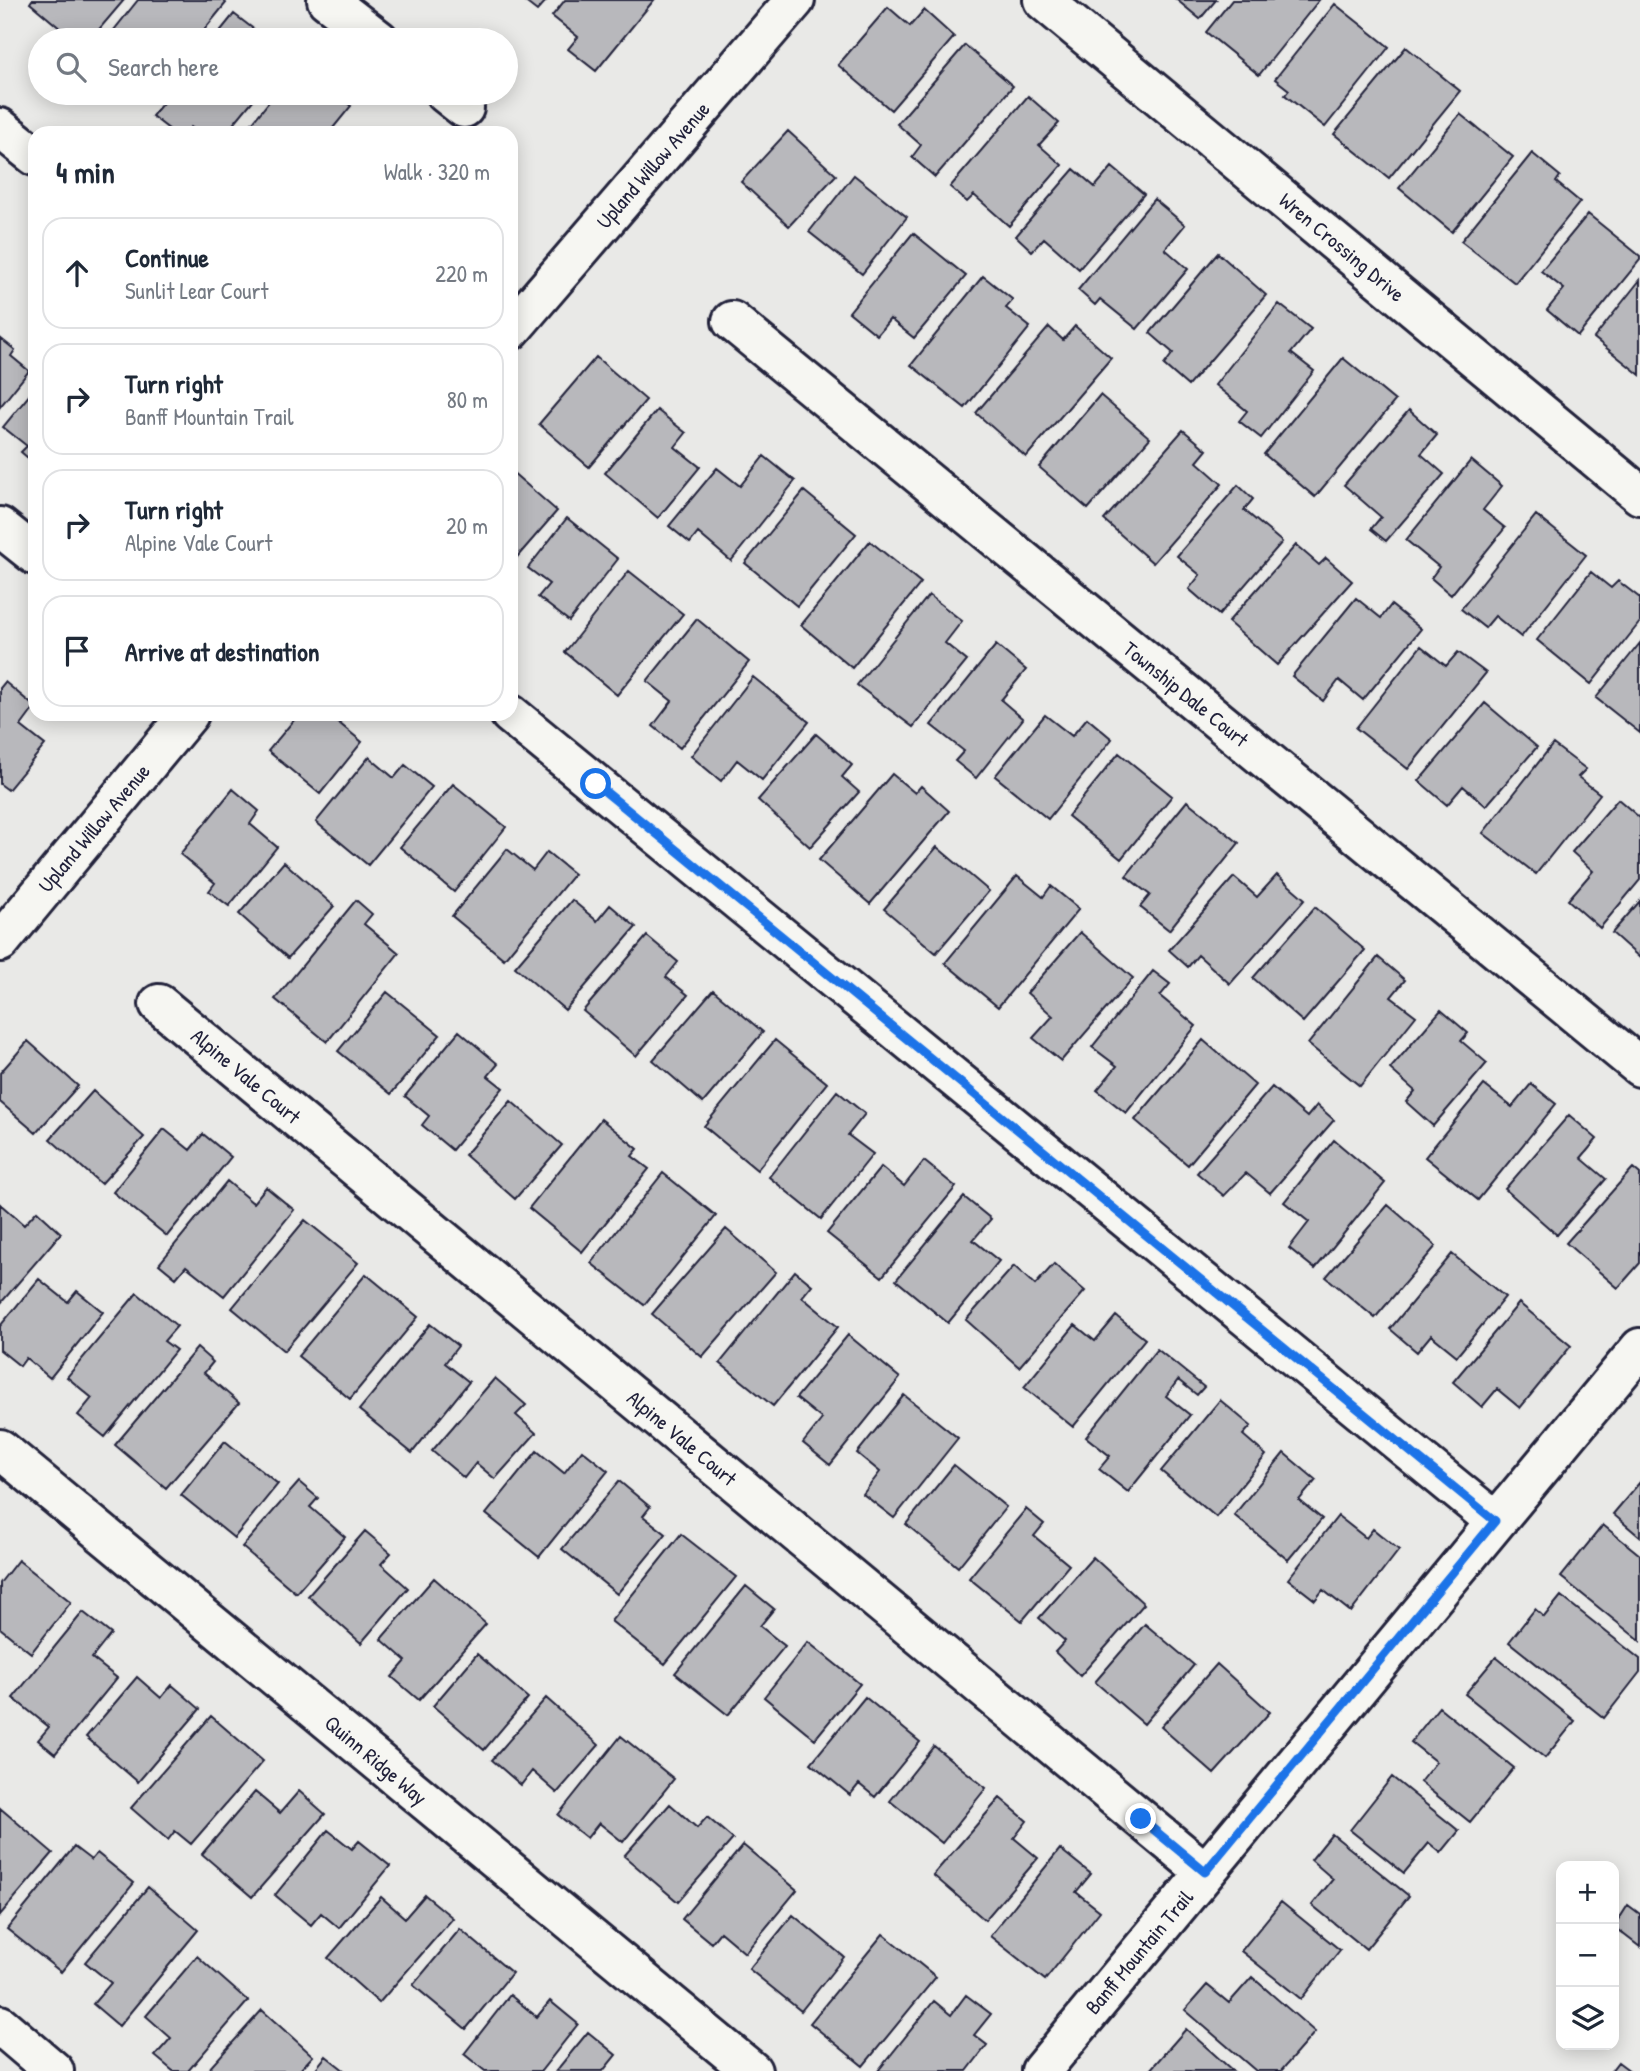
<!DOCTYPE html>
<html lang="en">
<head>
<meta charset="utf-8">
<style>
	:root { --surface:#fff; --page:#f2f2f3; --text:#1f2937; --muted:#747a83; --line:#e0e1e3 }
	body { margin:0; font-family:"Patrick Hand",sans-serif; background:var(--page); color:var(--text) }
	.controls { position:absolute; right:21px; bottom:21px; display:grid; overflow:hidden; border-radius:14px; box-shadow:0 4px 18px #0003 }
	.controls button { width:63px; height:63px; display:grid; place-items:center; padding:0; border:0; border-bottom:2px solid var(--line); background:var(--surface); color:var(--text); font:35px sans-serif }
	.stop { position:absolute; width:21px; height:21px; margin:-16px; border:5px solid #1a73e8; border-radius:50%; background:#fff }
	.stop.end { background:#1a73e8; border-color:#fff; box-shadow:0 2px 7px #0008 }
	.list { margin:0; padding:0; list-style:none }
	h2 { display:flex; justify-content:space-between; align-items:center; height:91px; margin:0; padding:0 28px; font-size:30px }
	h2 small { font-size:23px; font-weight:400; color:var(--muted) }
	.list li { display:grid; grid-template-columns:46px 1fr auto; gap:21px; align-items:center; box-sizing:border-box; height:112px; margin:0 14px 14px; padding:0 14px; border:2px solid var(--line); border-radius:21px }
	.list b { display:block; font-size:26px; white-space:nowrap }
	.list p { margin:0; font-size:23px; white-space:nowrap; color:var(--muted) }
	.list em { font-size:23px; font-style:normal; color:var(--muted) }
	.icon { flex:none; width:38px; height:38px; fill:none; stroke:currentColor; stroke-width:2; stroke-linecap:round; stroke-linejoin:round }
	.map { position:relative; flex:none; width:1640px; height:2071px; overflow:hidden }
	.search { position:absolute; background:var(--surface); box-shadow:0 4px 18px #0003; left:28px; top:28px; width:490px; height:77px; display:flex; align-items:center; gap:18px; box-sizing:border-box; padding:0 24px; border-radius:38px; color:var(--muted); font-size:26px }
	.panel { position:absolute; background:var(--surface); box-shadow:0 4px 18px #0003; left:28px; top:126px; width:490px; height:595px; border-radius:21px }
	.map>svg:first-child { display:block }
	.building { fill:#b8b8bc; stroke:#22223b; stroke-width:2 }
	.lines { fill:none; stroke-linecap:round; stroke-linejoin:round }
	.minor-casing { stroke:#22223b; stroke-width:44 }
	.minor { stroke:#f6f6f2; stroke-width:38 }
	.route { stroke:#1a73e8; stroke-width:9 }
	.labels { text-anchor:middle; dominant-baseline:central; stroke-width:6; stroke-linejoin:round; paint-order:stroke }
	.street-label { font-size:21px; fill:#22223b; stroke:#f6f6f2 }
</style>
</head>
<body>
<div class="map">
<svg width="1640" height="2071" viewBox="0 0 1640 2071">
	<rect width="100%" height="100%" fill="#e9e9e7"/>
	<filter id="ink" filterUnits="userSpaceOnUse"><feTurbulence type="fractalNoise" baseFrequency=".0143" numOctaves="2"/><feDisplacementMap in="SourceGraphic" scale="14" xChannelSelector="R" yChannelSelector="G"/><feConvolveMatrix kernelMatrix="1 2 1 2 8 2 1 2 1" color-interpolation-filters="sRGB"/></filter>
	<g filter="url(#ink)">
		<path class="building" d="M32,0H124L90,40H74L30,3Z
			M138,0H223L226,3L196,40H106Z
			M523,0H547L537,11Z
			M565,0H654L596,71L568,49L578,37L552,16Z
			M1177,0H1216L1200,19Z
			M1232,0H1319L1259,75L1206,32Z
			M1335,4L1389,47L1325,127L1285,95L1289,90L1275,79Z
			M888,7L910,26L924,10L954,37L891,110L838,65Z
			M234,14L268,40H213Z
			M965,45L1013,86L935,177L912,157L921,145L897,124Z
			M1406,47L1460,91L1389,178L1334,134Z
			M171,93H259L226,133H199L191,127L186,133H174L152,116Z
			M276,93H334L351,106L329,133H244Z
			M1028,96L1059,123L1039,145L1062,165L1009,226L974,195L967,202L950,187Z
			M1460,114L1513,157L1452,232L1399,188Z
			M788,131L836,175L789,226L741,182Z
			M1532,153L1560,176L1556,182L1580,202L1515,283L1461,241Z
			M1112,167L1144,194L1079,269L1044,238L1032,251L1016,236L1074,169L1095,187Z
			M854,175L907,217L862,274L809,232Z
			M1154,199L1185,225L1165,249L1188,269L1137,329L1100,299L1095,305L1078,290Z
			M1588,214L1640,256V260L1578,336L1547,310L1564,289L1541,271Z
			M913,233L966,276L914,338L890,319L877,335L849,312Z
			M1218,253L1266,295L1188,386L1164,365L1173,353L1150,333Z
			M983,276L1013,300L1006,308L1030,327L965,408L911,365Z
			M1640,280V375L1594,338Z
			M1279,304L1311,329L1291,353L1314,371L1261,438L1239,421L1247,411L1215,385Z
			M1075,326L1111,358L1026,457L976,413L1049,327L1063,340Z
			M0,338L15,350L11,356L29,371L0,407Z
			M596,357L646,400L589,467L539,424Z
			M1343,358L1395,401L1315,497L1264,454Z
			M35,388V464L21,452L27,446L3,427Z
			M1100,395L1150,438L1088,509L1039,467Z
			M657,410L686,433L675,447L700,467L658,518L605,473Z
			M1409,410L1437,435L1421,454L1444,474L1386,541L1371,529L1381,517L1344,485Z
			M1183,430L1207,450L1197,462L1222,484L1153,563L1104,520Z
			M764,456L795,481L731,561L698,533L690,543L669,526L717,468L740,486Z
			M1471,460L1502,486L1483,510L1505,528L1451,595L1431,578L1439,567L1406,540Z
			M511,471L557,511L511,564Z
			M1238,485L1253,499L1244,510L1282,542L1219,615L1189,589L1200,575L1177,556Z
			M804,491L856,534L797,606L745,563Z
			M1536,515L1586,555L1521,637L1495,616L1485,628L1461,609Z
			M567,518L618,559L569,621L538,597L549,584L528,568Z
			M870,541L921,583L852,668L801,625Z
			M1296,545L1319,565L1326,558L1352,581L1277,665L1228,622Z
			M629,571L683,614L617,695L565,652Z
			M1591,572L1611,588L1618,581L1640,598V622L1591,684L1537,640Z
			M929,595L962,621L945,643L967,661L913,727L857,685Z
			M1356,598L1381,618L1391,605L1421,629L1363,700L1339,680L1323,701L1292,676Z
			M697,619L749,662L680,748L653,726L672,701L647,681Z
			M1640,643V733L1596,698Z
			M996,645L1026,670L1001,700L1023,719L976,778L955,761L964,751L931,725Z
			M1421,646L1446,666L1458,652L1486,673L1408,769L1356,728Z
			M753,677L809,722L762,780L737,760L721,781L691,756Z
			M5,682L35,707L21,726L45,745L8,790L0,784V688Z
			M1485,703L1537,747L1486,806L1463,786L1447,805L1419,781Z
			M299,714H328L362,742L320,794L268,751Z
			M1045,715L1072,736L1087,718L1112,739L1048,819L995,776Z
			M816,734L852,765L842,777L859,792L810,847L758,800Z
			M1553,744L1586,769L1578,777L1600,794L1536,874L1483,833Z
			M1119,753L1172,796L1121,859L1068,816Z
			M369,757L394,778L405,765L432,787L368,865L316,822Z
			M892,774L915,793L921,786L949,811L870,904L819,860Z
			M453,784L506,827L454,892L400,847Z
			M233,789L259,811L250,824L277,847L229,906L209,891L215,883L180,854Z
			M1618,799L1640,818V880L1600,928L1568,900L1593,871L1572,852Z
			M1187,801L1239,843L1169,930L1140,907L1150,895L1126,876Z
			M937,847L989,891L936,953L884,909Z
			M507,849L533,870L547,852L574,874L504,959L452,916Z
			M284,862L334,906L288,958L239,914Z
			M1277,875L1305,899L1230,984L1198,955L1188,967L1169,950L1234,877L1257,897Z
			M1017,876L1043,897L1051,886L1079,909L998,1007L945,963Z
			M356,900L372,914L364,924L399,953L327,1042L275,999Z
			M572,900L597,921L610,905L636,927L565,1010L515,967Z
			M1640,901V958L1612,933Z
			M1315,907L1365,950L1303,1022L1253,978Z
			M1080,932L1133,978L1061,1061L1033,1038L1053,1016L1027,993Z
			M647,936L678,962L666,977L688,995L636,1056L583,1011Z
			M1378,957L1405,980L1391,997L1416,1016L1360,1086L1308,1044Z
			M1153,971L1170,984L1160,996L1196,1026L1126,1113L1097,1090L1117,1066L1092,1047Z
			M713,990L763,1032L703,1103L653,1060Z
			M387,992L440,1035L391,1094L338,1051Z
			M1441,1010L1468,1033L1461,1041L1487,1063L1433,1126L1406,1102L1415,1091L1390,1069Z
			M459,1031L498,1064L488,1076L503,1088L452,1150L422,1125L429,1116L405,1096Z
			M775,1040L827,1083L757,1170L704,1126Z
			M1203,1040L1255,1085L1188,1165L1135,1120Z
			M28,1041L78,1086L36,1133L0,1102V1073Z
			M1531,1084L1556,1104L1478,1200L1425,1157L1484,1085L1512,1107Z
			M1272,1087L1307,1117L1317,1105L1334,1120L1270,1193L1246,1173L1224,1196L1197,1173Z
			M93,1091L144,1137L101,1184L50,1139Z
			M837,1091L865,1114L848,1135L873,1154L821,1219L769,1177Z
			M511,1101L562,1145L515,1199L465,1155Z
			M1569,1115L1597,1139L1581,1158L1606,1179L1557,1235L1505,1189Z
			M601,1119L638,1149L632,1156L649,1169L582,1252L529,1208Z
			M164,1129L190,1150L203,1134L231,1157L167,1236L113,1192Z
			M1334,1140L1385,1183L1315,1269L1289,1248L1309,1222L1284,1202Z
			M924,1161L956,1187L882,1277L827,1233L881,1167L904,1186Z
			M1633,1168L1640,1174V1263L1618,1288L1566,1243Z
			M663,1173L716,1216L644,1305L591,1263Z
			M227,1181L253,1203L266,1187L294,1210L224,1296L186,1266L176,1278L159,1264Z
			M964,1197L991,1219L973,1240L999,1261L948,1323L896,1280Z
			M0,1204L24,1225L37,1211L61,1233L0,1304Z
			M1388,1205L1436,1246L1375,1318L1326,1277Z
			M305,1220L358,1263L284,1351L232,1308Z
			M726,1229L776,1272L702,1357L652,1314Z
			M1452,1254L1505,1297L1457,1356L1431,1335L1417,1352L1390,1329Z
			M1054,1264L1085,1291L1019,1367L966,1320L1014,1266L1035,1285Z
			M795,1271L812,1285L802,1297L838,1327L773,1406L720,1363Z
			M366,1274L418,1317L350,1399L298,1356Z
			M39,1279L68,1302L77,1291L103,1312L50,1378L26,1358L20,1366L0,1350V1326Z
			M137,1293L177,1326L164,1341L176,1350L105,1437L78,1415L92,1398L67,1377Z
			M1519,1303L1571,1346L1520,1408L1497,1389L1482,1407L1453,1382Z
			M1116,1316L1145,1339L1073,1427L1024,1387L1075,1325L1095,1341Z
			M430,1324L458,1346L445,1363L469,1382L412,1453L359,1410Z
			M848,1335L900,1378L830,1465L803,1443L822,1419L796,1398Z
			M197,1348L213,1362L204,1373L239,1403L166,1488L115,1445Z
			M1157,1349L1204,1387L1197,1395L1178,1380L1166,1396L1190,1415L1128,1492L1099,1469L1110,1456L1086,1437Z
			M495,1378L526,1405L516,1415L536,1433L495,1479L476,1463L464,1478L432,1451Z
			M904,1395L958,1438L894,1518L863,1494L880,1472L857,1453Z
			M1220,1400L1251,1426L1243,1435L1266,1455L1216,1517L1161,1471Z
			M225,1441L278,1484L234,1538L181,1495Z
			M582,1450L608,1471L539,1557L486,1514L537,1451L564,1473Z
			M1284,1453L1316,1480L1299,1500L1322,1519L1288,1560L1234,1515Z
			M954,1465L1006,1507L958,1567L906,1524Z
			M619,1481L650,1507L643,1516L666,1534L617,1594L562,1549Z
			M299,1482L318,1498L310,1507L345,1537L296,1593L242,1547Z
			M1640,1482V1537L1613,1514Z
			M1026,1509L1044,1524L1034,1536L1069,1565L1022,1621L969,1578Z
			M1338,1516L1366,1538L1373,1529L1399,1550L1351,1612L1323,1590L1315,1600L1288,1579Z
			M1603,1525L1640,1555V1641L1561,1577Z
			M365,1531L391,1553L381,1564L408,1588L361,1643L308,1596Z
			M681,1534L736,1577L665,1664L611,1621Z
			M1093,1557L1144,1604L1080,1676L1055,1652L1065,1641L1039,1618Z
			M18,1560L71,1602L31,1653L0,1628V1583Z
			M434,1578L486,1624L419,1700L392,1677L406,1661L381,1639Z
			M746,1586L774,1609L760,1626L785,1646L728,1715L675,1673Z
			M1561,1596L1640,1659V1672L1604,1718L1509,1642L1535,1609L1544,1617Z
			M83,1612L111,1634L92,1658L117,1678L55,1754L38,1740L49,1727L13,1698Z
			M1145,1624L1194,1665L1144,1724L1095,1682Z
			M808,1642L860,1684L815,1739L764,1697Z
			M477,1654L528,1698L484,1750L433,1706Z
			M1496,1657L1575,1721L1545,1758L1465,1694Z
			M1217,1664L1270,1712L1214,1774L1161,1727Z
			M137,1677L161,1698L172,1685L200,1709L138,1782L86,1737Z
			M865,1697L920,1742L875,1797L859,1784L850,1795L811,1763Z
			M546,1698L599,1745L557,1793L532,1771L521,1785L492,1760Z
			M1439,1707L1514,1768L1470,1822L1420,1782L1436,1762L1411,1742Z
			M211,1716L263,1761L191,1844L175,1831L168,1840L131,1808Z
			M621,1736L674,1779L623,1842L599,1823L587,1838L558,1815Z
			M934,1746L986,1788L942,1843L890,1801Z
			M1392,1777L1459,1831L1441,1853L1429,1843L1404,1873L1350,1830Z
			M299,1791L325,1814L252,1897L202,1854L255,1792L280,1813Z
			M1000,1798L1027,1821L1014,1838L1038,1858L985,1920L933,1875Z
			M670,1804L697,1828L707,1817L733,1839L678,1902L624,1856Z
			M0,1808L53,1853L0,1915Z
			M328,1830L352,1849L359,1841L390,1866L339,1928L321,1913L311,1925L275,1895Z
			M1332,1834L1409,1896L1366,1949L1312,1905L1333,1879L1311,1860Z
			M743,1845L797,1890L745,1953L720,1932L711,1943L682,1919Z
			M74,1847L91,1860L97,1853L134,1883L61,1972L7,1929Z
			M1060,1849L1091,1874L1076,1892L1100,1911L1045,1980L990,1936Z
			M148,1887L198,1930L119,2026L93,2004L111,1983L85,1962Z
			M425,1895L453,1918L379,2003L328,1958L381,1897L405,1918Z
			M1281,1902L1340,1950L1301,1999L1241,1951Z
			M1628,1905L1640,1914V1947L1614,1927Z
			M793,1915L844,1957L801,2011L749,1969Z
			M460,1929L512,1973L466,2029L413,1985Z
			M883,1934L936,1977L863,2066L810,2023Z
			M197,1956L248,2001L188,2071H173L155,2056L171,2038L146,2016Z
			M1252,1977L1315,2032L1281,2071H1256L1185,2010L1207,1985L1229,2003Z
			M510,1995L537,2017L550,2001L578,2024L541,2071H485L464,2054Z
			M966,1995L991,2014L974,2035L987,2045L967,2071H878L934,2001L951,2015Z
			M262,2010L313,2056L299,2071H207Z
			M1186,2029L1233,2071H1149Z
			M588,2032L616,2055L603,2071H556Z
			M326,2056L345,2071H314Z
			M1618,2062L1630,2071H1611Z"/>
		<g class="lines">
			<defs>
				<path id="minor" d="M327,0L379,40
					M1043,0L1640,495
					M445,93L464,108
					M0,128L35,156
					M732,321L1640,1067
					M511,330L795,0
					M0,527L35,555
					M510,714L1495,1521
					M0,942L189,714
					M159,1004L1205,1872
					M0,1449L752,2071
					M0,2025L54,2071
					M1041,2071L1640,1348"/>
			</defs>
			<use href="#minor" class="minor-casing"/>
			<use href="#minor" class="minor"/>
		</g>
	</g>
	<g class="lines" filter="url(#ink)">
		<path class="route" d="M596,784L1495,1521L1205,1872L1141,1819"/>
	</g>
	<g class="labels">
		<g class="street-label">
			<text transform="translate(653 165) rotate(-49)">Upland Willow Avenue</text>
			<text transform="translate(1342 247) rotate(40)">Wren Crossing Drive</text>
			<text transform="translate(1186 694) rotate(39)">Township Dale Court</text>
			<text transform="translate(94 828) rotate(-50)">Upland Willow Avenue</text>
			<text transform="translate(246 1076) rotate(40)">Alpine Vale Court</text>
			<text transform="translate(682 1438) rotate(40)">Alpine Vale Court</text>
			<text transform="translate(376 1760) rotate(40)">Quinn Ridge Way</text>
			<text transform="translate(1139 1952) rotate(-50)">Banff Mountain Trail</text>
		</g>
	</g>
</svg>
<div class="controls">
<button>+</button>
<button>−</button>
<button><svg class="icon" aria-label="layers" viewBox="0 0 24 24"><path d="M12 4l9 5-9 5-9-5zM3 14l9 5 9-5"/></svg></button>
</div>
<div class="stop" style="left:596px;top:784px"></div>
<div class="stop end" style="left:1141px;top:1819px"></div>
<div class="search"><svg class="icon" aria-label="search" viewBox="0 0 24 24"><circle cx="10" cy="10" r="6"/><path d="M15 15l6 6"/></svg>Search here</div>
<section class="panel">
<h2>4 min<small>Walk · 320 m</small></h2>
<ul class="list">
<li><svg class="icon" aria-label="ahead" viewBox="0 0 24 24"><path d="M12 20V5M6 11l6-6 6 6"/></svg><div><b>Continue</b><p>Sunlit Lear Court</p></div><em>220 m</em></li>
<li><svg class="icon" aria-label="right" viewBox="0 0 24 24"><path d="M7 20v-9h11M14 6l5 5-5 5"/></svg><div><b>Turn right</b><p>Banff Mountain Trail</p></div><em>80 m</em></li>
<li><svg class="icon" aria-label="right" viewBox="0 0 24 24"><path d="M7 20v-9h11M14 6l5 5-5 5"/></svg><div><b>Turn right</b><p>Alpine Vale Court</p></div><em>20 m</em></li>
<li><svg class="icon" aria-label="arrive" viewBox="0 0 24 24"><path d="M6 21V4h12l-3 4 3 4H6"/></svg><div><b>Arrive at destination</b></div></li>
</ul>
</section>
</div>
</body>
</html>
